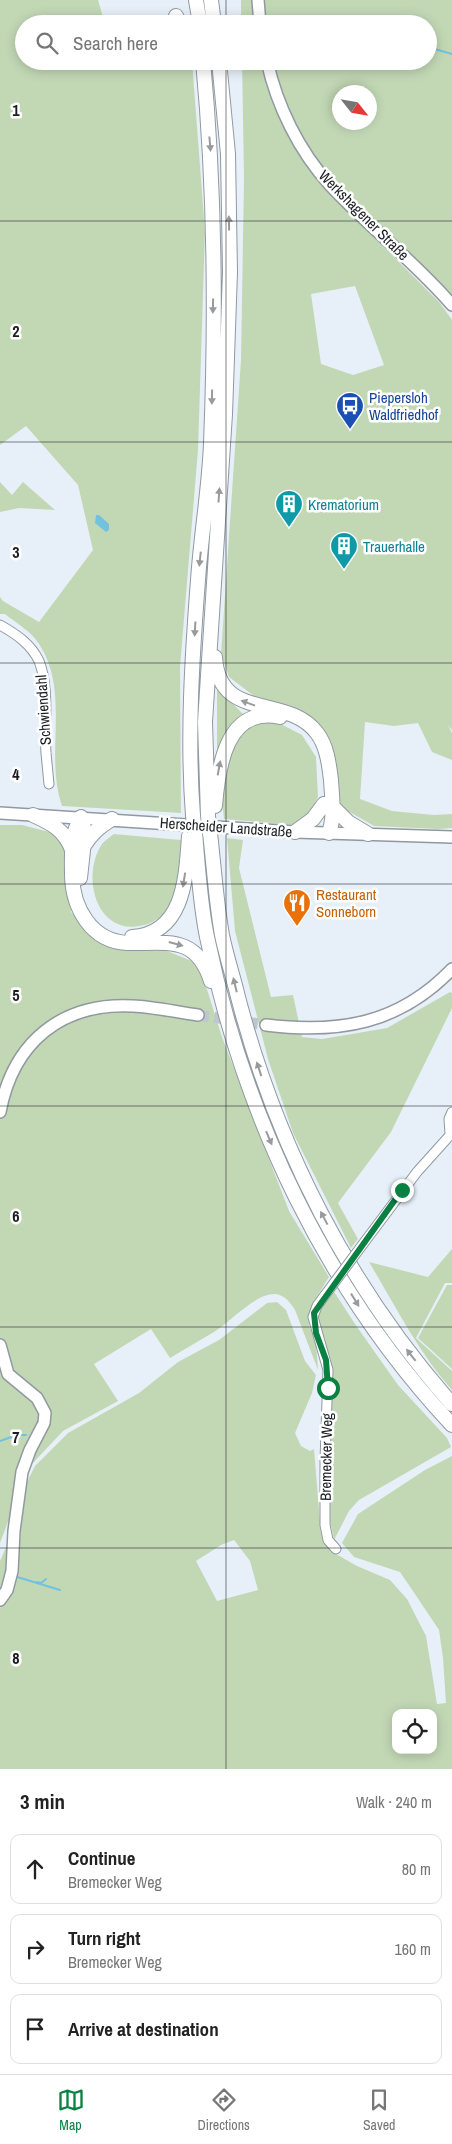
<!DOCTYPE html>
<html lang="en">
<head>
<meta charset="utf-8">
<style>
	:root { --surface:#fff; --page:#f6f6f6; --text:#222; --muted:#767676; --line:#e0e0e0; --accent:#0b8043 }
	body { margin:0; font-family:"Archivo Narrow",sans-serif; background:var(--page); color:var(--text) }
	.controls { position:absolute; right:15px; bottom:15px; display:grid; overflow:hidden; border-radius:10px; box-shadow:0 2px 12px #0003 }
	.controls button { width:45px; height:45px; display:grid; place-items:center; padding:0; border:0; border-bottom:1px solid var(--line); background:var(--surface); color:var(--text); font:25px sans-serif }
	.compass { position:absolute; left:332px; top:85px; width:45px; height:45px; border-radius:50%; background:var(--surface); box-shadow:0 2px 12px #0003; rotate:121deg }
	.stop { position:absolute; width:15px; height:15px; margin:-11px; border:4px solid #0b8043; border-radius:50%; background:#fff }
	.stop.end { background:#0b8043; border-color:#fff; box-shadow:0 1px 5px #0008 }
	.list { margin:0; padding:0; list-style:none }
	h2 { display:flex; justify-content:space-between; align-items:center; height:65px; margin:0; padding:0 20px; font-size:21px }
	h2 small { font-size:16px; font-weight:400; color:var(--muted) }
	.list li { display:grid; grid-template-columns:32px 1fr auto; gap:15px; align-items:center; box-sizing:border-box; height:70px; margin:0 10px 10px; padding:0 10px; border:1px solid var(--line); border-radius:10px }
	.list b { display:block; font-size:19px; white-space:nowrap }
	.list p { margin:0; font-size:16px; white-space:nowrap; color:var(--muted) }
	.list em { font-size:16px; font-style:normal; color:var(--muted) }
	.icon { flex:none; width:28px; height:28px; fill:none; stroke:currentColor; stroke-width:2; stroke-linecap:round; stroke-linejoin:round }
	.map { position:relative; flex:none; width:452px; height:1769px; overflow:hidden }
	.search { position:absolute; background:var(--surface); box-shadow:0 2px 12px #0003; left:15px; right:15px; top:15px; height:55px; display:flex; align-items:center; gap:12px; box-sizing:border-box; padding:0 18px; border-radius:28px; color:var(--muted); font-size:19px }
	.sheet { height:305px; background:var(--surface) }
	nav { display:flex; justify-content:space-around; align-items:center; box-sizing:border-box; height:70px; border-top:1px solid var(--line); background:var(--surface); font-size:14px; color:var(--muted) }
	nav a { display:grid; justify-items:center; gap:2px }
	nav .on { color:var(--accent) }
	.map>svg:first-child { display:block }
	.green { fill:#c2d8b5; fill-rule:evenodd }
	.water { fill:#72c2df }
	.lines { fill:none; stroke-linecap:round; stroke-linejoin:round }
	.stream { stroke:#72c2df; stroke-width:2 }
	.major-tunnel { stroke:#bec6ce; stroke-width:11; stroke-dasharray:11 5.5; stroke-linecap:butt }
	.minor-casing { stroke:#9099a0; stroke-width:11 }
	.major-casing { stroke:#9099a0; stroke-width:14 }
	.highway-casing { stroke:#9099a0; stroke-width:16 }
	.minor { stroke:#fff; stroke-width:9 }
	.major { stroke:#fff; stroke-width:11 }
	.highway { stroke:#fff; stroke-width:14 }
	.minor-bridge-casing { stroke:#9099a0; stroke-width:11; stroke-linecap:butt }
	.highway-bridge-casing { stroke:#9099a0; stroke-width:16; stroke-linecap:butt }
	.minor-bridge { stroke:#fff; stroke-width:9 }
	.highway-bridge { stroke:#fff; stroke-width:14 }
	.oneway { fill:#989a9c }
	.route { stroke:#0b8043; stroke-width:6 }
	.grid { fill:none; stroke:#1b1f22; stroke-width:1; stroke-opacity:0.55 }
	.labels { text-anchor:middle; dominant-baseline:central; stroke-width:5; stroke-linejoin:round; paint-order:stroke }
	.street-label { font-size:15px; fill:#1b1f22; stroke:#fff }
	.transit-label { font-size:15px; fill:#164399; stroke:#fff; text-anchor:start }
	.culture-label { font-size:15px; fill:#0d838f; stroke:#fff; text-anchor:start }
	.food-label { font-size:15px; fill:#c56008; stroke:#fff; text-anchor:start }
	.grid-label { font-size:16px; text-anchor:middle; font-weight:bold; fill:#1b1f22; stroke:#fff; stroke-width:5; stroke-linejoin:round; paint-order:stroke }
</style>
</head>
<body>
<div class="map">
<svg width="452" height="1769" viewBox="0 0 452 1769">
	<rect width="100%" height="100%" fill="#e7f0f9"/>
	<path class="green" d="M0,0H98L105,24H24V61H192L205,232L198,450L180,667L181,813L62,806C44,753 71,693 39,644C32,632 16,623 5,614H0V597L3,601L39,622L93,550L78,485L26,426L0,445Z
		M241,0H452V304L371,229L369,232L440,303L452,320V730L448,725L452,733V760L432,752L418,723L394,726L365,722L360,799L392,811L434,815L452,814V828L438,829L374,826L341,807L334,755L316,721L289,707L258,699L229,677L221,654L241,360L244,178L242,61H428V24H241ZM340,92H370V122H340ZM355,286L384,365L353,375L321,364L311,294Z
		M0,482L12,495L23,482L55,510L19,508L0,512Z
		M217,688L243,714L277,722L302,735L316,757L318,797L309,814L294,825L224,819L217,747Z
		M0,825H22L53,833L67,851L71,912L98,940L124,949L167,951L199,964L222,1037L289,1211L329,1277L316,1298L310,1314L309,1326L316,1341L318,1370L295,1310C290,1302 284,1294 274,1294C255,1294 230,1322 214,1332C200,1340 185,1349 170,1358L151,1329L94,1364L118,1401L63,1431L32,1464L21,1463L11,1514L0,1543Z
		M114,834L181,840C179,861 180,884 170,904C165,914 155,923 144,925C97,938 80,877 102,844C105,840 110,837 114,834Z
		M227,838L243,840L239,868L271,997L293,995L302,1037L322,1039L387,1028L450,992L452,993V1008L391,1132L338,1203L358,1239L351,1248L293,1133L268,1059L235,931Z
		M452,1249V1283H445L416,1338L452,1371V1390C418,1352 395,1305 369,1262L428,1277Z
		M447,1285H452V1369L418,1338Z
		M333,1290L355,1324L398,1385L447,1438L451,1447L359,1500L349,1511L334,1540L329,1516L331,1360L320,1332L318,1312Z
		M277,1302L286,1310L305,1361L316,1375L312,1393L295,1433L301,1446L310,1451L314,1449L321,1534L336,1554L357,1566L390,1580L407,1599L426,1636L437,1704L446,1703L443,1658L439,1630L421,1603L400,1572L354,1557L342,1543L358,1514L425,1470L452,1456V1769H0V1608L13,1582L21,1534L19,1512L25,1486L35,1466L68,1433L139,1393L178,1362L219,1340L267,1303ZM234,1540L250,1561L258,1590L217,1601L196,1561L221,1545ZM396,1713H433V1750H396Z
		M10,1538L8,1565L0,1593V1561Z"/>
	<path class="water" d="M96,515H99L109,524V530L106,532L95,523Z"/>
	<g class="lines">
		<path class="stream" d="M428,47L452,54
			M0,1441L17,1435H26
			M14,1576L60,1590
			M37,1582L41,1583L46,1579"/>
		<path class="major-tunnel" d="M198,1015L266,1025"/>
		<defs>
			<path id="minor" d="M0,625C16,634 31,644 39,661C50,689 44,724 46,753C47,763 48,773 49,784
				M450,1134L449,1119L452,1112
				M363,1244L417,1172L452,1133
				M325,1295L317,1306L313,1317L328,1370L325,1461V1525L328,1540L336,1549"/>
			<path id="major" d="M258,0L260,24
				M267,61C277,106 299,151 330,185C369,227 415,262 452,305
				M0,813L295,832L452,837
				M266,1025C339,1034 399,1024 452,969
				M0,1112C13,1042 62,1002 133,1006C154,1007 176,1012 198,1015
				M0,1345L8,1374L37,1398L45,1413L44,1423L30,1450L22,1472L14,1531L12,1571L7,1590L0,1600"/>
			<path id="highway" d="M196,0L200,24
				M211,0L214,24
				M176,16L180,24
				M215,657C219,723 287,693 317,733C327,746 329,764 331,780C332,798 335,816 329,833
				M215,806C218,768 226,705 280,717
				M333,807L348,822L368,834
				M33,815C51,823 65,830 72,850
				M193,816C187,738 192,658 198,580C201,535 209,490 211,444C216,317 215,188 203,61
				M208,816L205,722L225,414L230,272L228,154L219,61
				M81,817C70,836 72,856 72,876C73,908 91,941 127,943C166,944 196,934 211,981
				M195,832C198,867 200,903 207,937C244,1117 326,1290 452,1425
				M295,832L313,819L324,804
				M210,833C214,867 216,901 222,935C226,955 233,976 238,997C277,1147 349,1288 452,1404
				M83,847C91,834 99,827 112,819
				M80,878L85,832L81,817
				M132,937C185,934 186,876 189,836"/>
		</defs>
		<use href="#minor" class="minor-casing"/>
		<use href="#major" class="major-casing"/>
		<use href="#highway" class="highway-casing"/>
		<use href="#minor" class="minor"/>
		<use href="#major" class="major"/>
		<use href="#highway" class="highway"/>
		<defs>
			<path id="minor-bridge" d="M325,1295L363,1244"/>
			<path id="highway-bridge" d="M193,816L195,832
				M208,816L210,833"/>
		</defs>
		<use href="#minor-bridge" class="minor-bridge-casing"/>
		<use href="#highway-bridge" class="highway-bridge-casing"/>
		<use href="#minor-bridge" class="minor-bridge"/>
		<use href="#highway-bridge" class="highway-bridge"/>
	</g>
	<defs><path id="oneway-solid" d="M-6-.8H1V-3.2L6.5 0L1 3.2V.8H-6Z" transform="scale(1.25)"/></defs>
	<g class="oneway">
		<use href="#oneway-solid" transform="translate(210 144) rotate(85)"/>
		<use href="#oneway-solid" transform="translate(229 223) rotate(-91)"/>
		<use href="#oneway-solid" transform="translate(213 306) rotate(91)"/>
		<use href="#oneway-solid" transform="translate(212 397) rotate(91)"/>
		<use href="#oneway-solid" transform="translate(219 495) rotate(-86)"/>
		<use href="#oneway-solid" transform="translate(200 559) rotate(96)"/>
		<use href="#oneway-solid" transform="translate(195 629) rotate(93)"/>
		<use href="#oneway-solid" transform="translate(248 703) rotate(-160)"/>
		<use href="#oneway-solid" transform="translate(219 768) rotate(-80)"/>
		<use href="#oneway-solid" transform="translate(184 880) rotate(99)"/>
		<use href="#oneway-solid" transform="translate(176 944) rotate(15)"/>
		<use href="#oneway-solid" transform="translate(235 985) rotate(-104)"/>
		<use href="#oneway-solid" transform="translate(259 1069) rotate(-108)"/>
		<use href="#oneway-solid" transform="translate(269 1138) rotate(67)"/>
		<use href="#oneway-solid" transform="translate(324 1218) rotate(-118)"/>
		<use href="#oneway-solid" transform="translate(355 1300) rotate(58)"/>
		<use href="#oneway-solid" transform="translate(411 1355) rotate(-128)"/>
	</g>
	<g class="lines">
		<path class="route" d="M328,1388L326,1360L316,1333L314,1313L402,1190"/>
	</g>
	<path class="grid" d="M226,0V24M226,61V1769M0,221H452M0,442H452M0,663H452M0,884H452M0,1106H452M0,1327H452M0,1548H452"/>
	<defs>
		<symbol id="bus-pin" viewBox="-11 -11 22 30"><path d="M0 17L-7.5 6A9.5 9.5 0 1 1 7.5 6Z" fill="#1a4fb4" stroke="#fff"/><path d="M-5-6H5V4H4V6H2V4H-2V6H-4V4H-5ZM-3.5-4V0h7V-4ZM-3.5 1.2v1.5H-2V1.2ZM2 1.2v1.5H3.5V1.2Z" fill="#fff"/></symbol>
		<symbol id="building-pin" viewBox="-11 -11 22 30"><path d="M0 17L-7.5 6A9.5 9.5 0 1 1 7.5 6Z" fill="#0f9aa8" stroke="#fff"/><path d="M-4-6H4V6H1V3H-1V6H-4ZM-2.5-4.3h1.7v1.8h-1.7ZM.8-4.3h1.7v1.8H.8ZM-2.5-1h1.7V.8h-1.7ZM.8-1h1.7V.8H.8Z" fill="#fff"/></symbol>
		<symbol id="restaurant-pin" viewBox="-11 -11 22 30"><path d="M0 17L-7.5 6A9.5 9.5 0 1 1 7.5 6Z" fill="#e8710a" stroke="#fff"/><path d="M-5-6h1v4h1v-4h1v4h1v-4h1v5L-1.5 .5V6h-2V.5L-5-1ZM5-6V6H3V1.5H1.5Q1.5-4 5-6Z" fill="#fff"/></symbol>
	</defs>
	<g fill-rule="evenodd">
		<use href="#bus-pin" x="334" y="390" width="32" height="43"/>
		<use href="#building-pin" x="273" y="488" width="32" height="43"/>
		<use href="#building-pin" x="328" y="530" width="32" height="43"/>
		<use href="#restaurant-pin" x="281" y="887" width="32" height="43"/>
	</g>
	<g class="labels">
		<g class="street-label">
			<text transform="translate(364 215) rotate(45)">Werkshagener Straße</text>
			<text transform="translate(43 710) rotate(-94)">Schwiendahl</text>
			<text transform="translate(226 827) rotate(4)">Herscheider Landstraße</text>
			<text transform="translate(326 1457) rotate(-89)">Bremecker Weg</text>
		</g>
		<g class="transit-label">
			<text x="369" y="397">Piepersloh<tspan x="369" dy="17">Waldfriedhof</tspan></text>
		</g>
		<g class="culture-label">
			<text x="308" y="504">Krematorium</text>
			<text x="363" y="546">Trauerhalle</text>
		</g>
		<g class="food-label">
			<text x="316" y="894">Restaurant<tspan x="316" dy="17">Sonneborn</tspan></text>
		</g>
	</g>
	<g class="grid-label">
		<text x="16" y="116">1</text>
		<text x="16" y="337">2</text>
		<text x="16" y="558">3</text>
		<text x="16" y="780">4</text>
		<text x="16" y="1001">5</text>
		<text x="16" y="1222">6</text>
		<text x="16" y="1443">7</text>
		<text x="16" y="1664">8</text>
	</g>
</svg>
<div class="controls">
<button><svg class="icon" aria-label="locate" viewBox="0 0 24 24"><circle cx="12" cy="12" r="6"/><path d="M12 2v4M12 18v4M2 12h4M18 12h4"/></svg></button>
</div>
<svg class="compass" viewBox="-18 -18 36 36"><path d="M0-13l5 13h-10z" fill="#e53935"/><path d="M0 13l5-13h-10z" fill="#767676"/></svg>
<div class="stop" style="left:328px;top:1388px"></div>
<div class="stop end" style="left:402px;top:1190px"></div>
<div class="search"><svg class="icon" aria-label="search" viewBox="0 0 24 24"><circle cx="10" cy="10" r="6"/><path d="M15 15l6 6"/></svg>Search here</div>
</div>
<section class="sheet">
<h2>3 min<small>Walk · 240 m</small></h2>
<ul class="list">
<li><svg class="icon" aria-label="ahead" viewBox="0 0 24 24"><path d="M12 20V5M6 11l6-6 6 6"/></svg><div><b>Continue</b><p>Bremecker Weg</p></div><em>80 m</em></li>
<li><svg class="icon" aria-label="right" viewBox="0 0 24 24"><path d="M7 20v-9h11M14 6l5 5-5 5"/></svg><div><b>Turn right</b><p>Bremecker Weg</p></div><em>160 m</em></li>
<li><svg class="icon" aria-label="arrive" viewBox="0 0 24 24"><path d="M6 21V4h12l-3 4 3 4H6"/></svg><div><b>Arrive at destination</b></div></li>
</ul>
</section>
<nav>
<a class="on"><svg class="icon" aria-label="map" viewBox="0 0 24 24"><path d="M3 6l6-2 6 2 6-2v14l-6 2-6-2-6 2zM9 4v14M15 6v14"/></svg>Map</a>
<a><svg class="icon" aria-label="directions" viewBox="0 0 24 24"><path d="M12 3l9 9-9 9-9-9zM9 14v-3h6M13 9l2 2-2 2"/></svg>Directions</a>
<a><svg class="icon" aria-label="saved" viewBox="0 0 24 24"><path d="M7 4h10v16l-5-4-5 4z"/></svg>Saved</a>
</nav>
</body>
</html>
